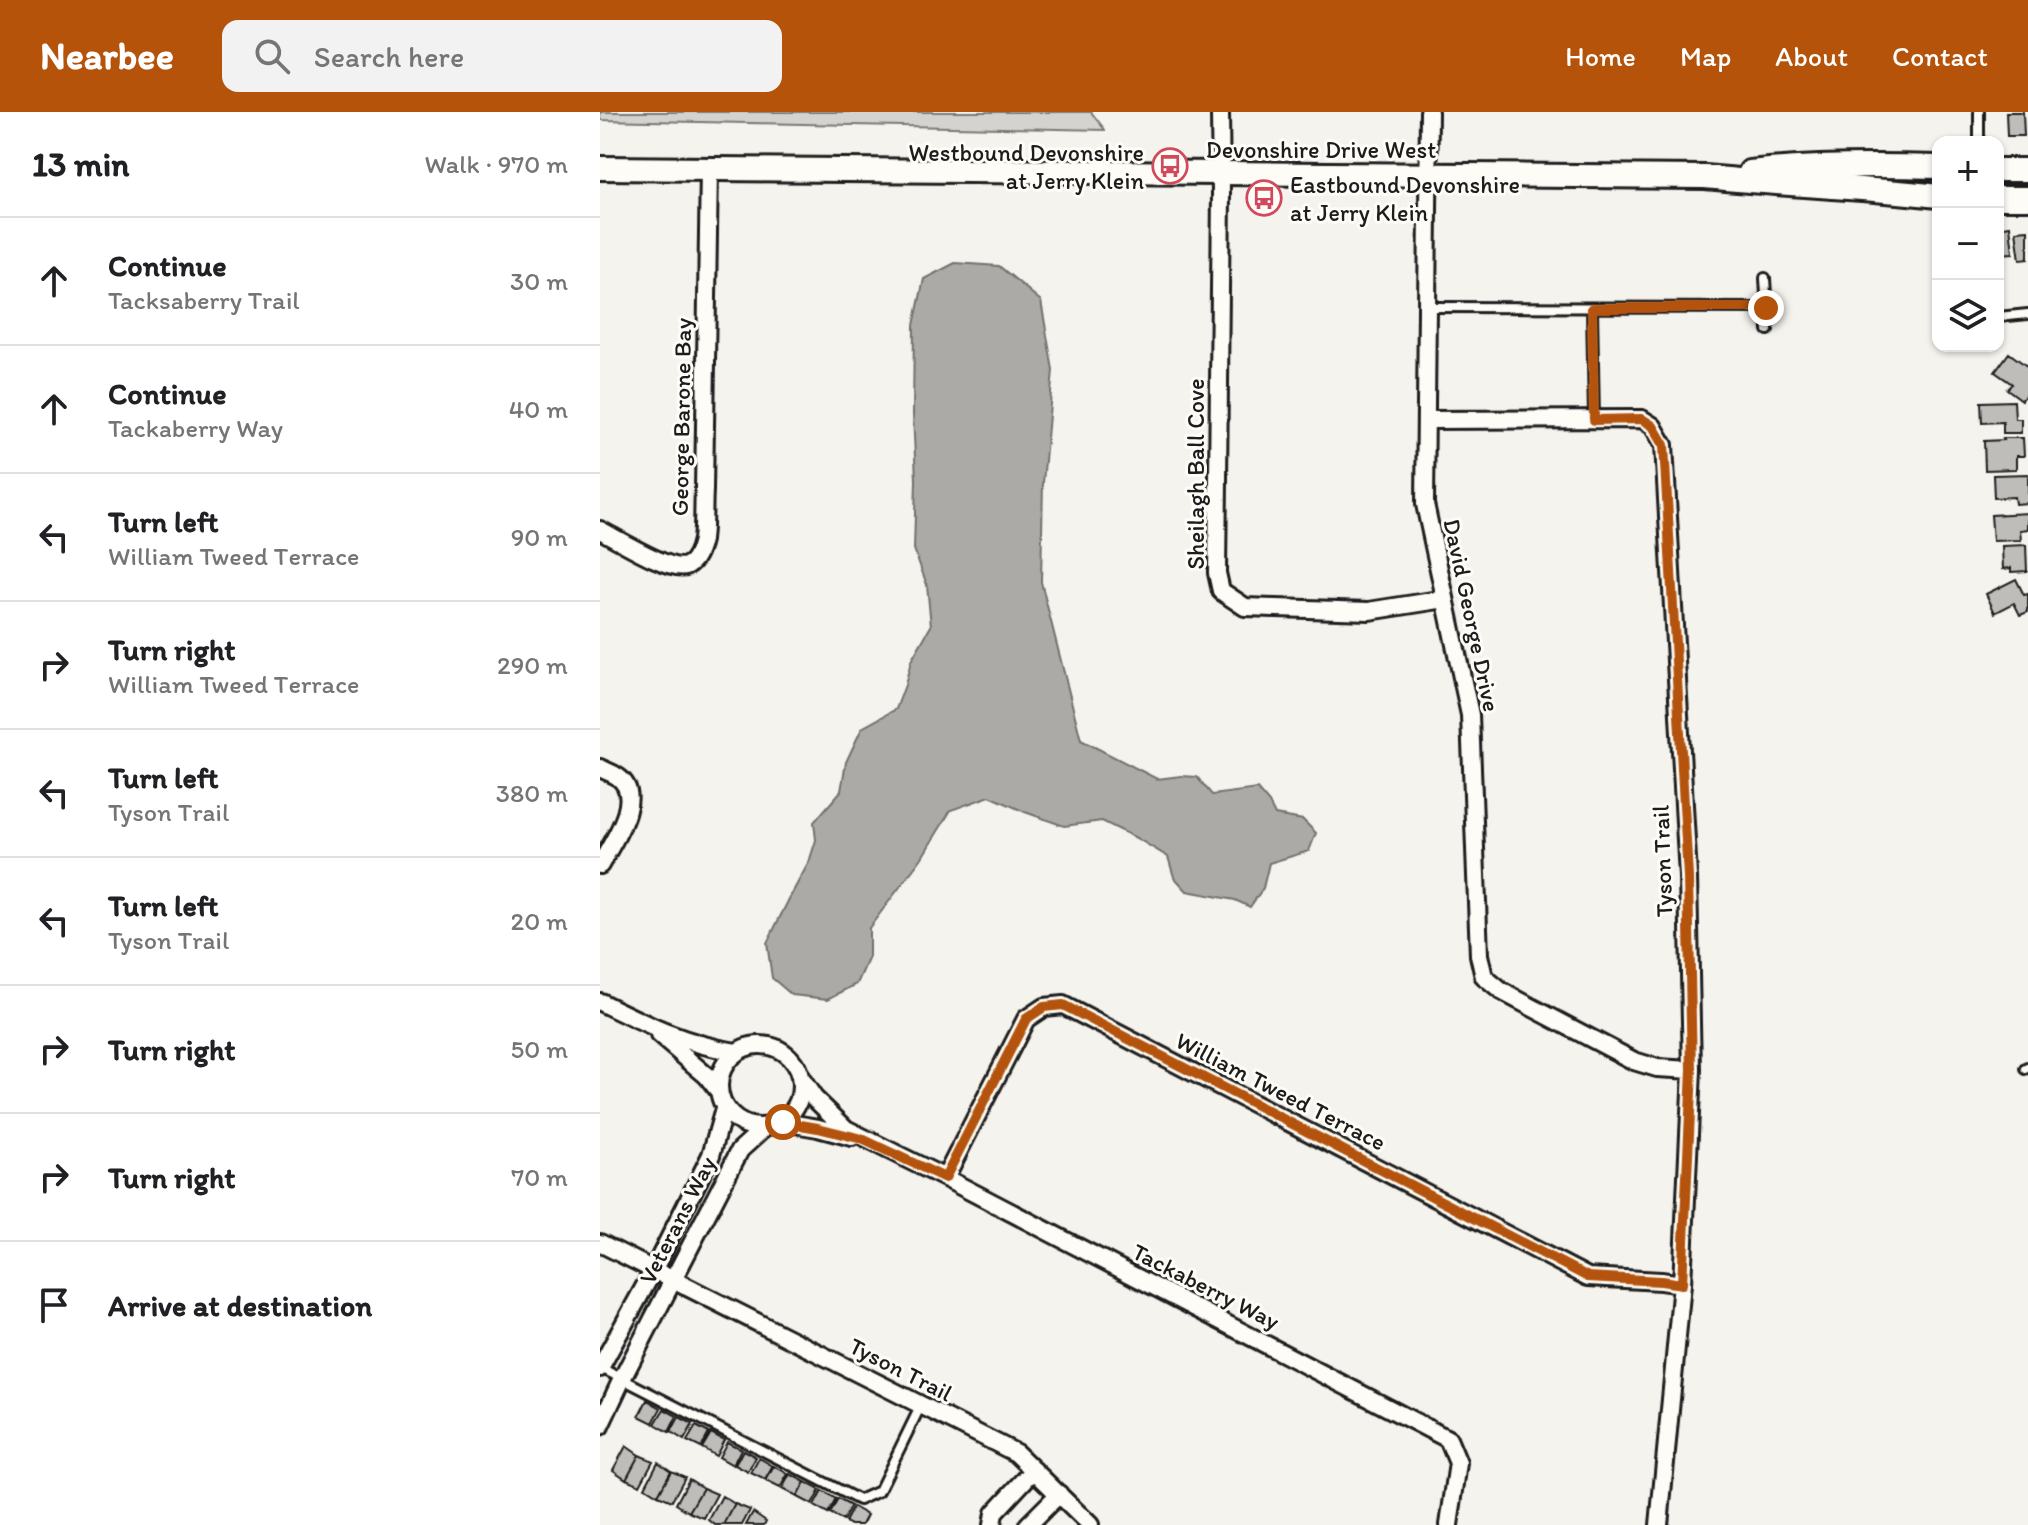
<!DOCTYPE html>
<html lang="en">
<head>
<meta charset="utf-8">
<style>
	:root { --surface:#fff; --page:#f2f2f2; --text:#202124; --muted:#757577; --line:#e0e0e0; --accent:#b45309 }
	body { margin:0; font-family:Itim,sans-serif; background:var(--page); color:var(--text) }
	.controls { position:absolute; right:24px; top:24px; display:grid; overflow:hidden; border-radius:16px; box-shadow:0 2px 6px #0004 }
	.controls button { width:72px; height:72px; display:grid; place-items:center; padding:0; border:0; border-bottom:2px solid var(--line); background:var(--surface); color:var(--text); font:40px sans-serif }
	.stop { position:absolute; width:24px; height:24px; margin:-18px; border:6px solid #b45309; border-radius:50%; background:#fff }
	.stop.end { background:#b45309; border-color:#fff; box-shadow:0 2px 8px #0008 }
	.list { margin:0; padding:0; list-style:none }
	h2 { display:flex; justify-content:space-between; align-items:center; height:104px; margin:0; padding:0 32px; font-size:34px }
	h2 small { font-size:26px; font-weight:400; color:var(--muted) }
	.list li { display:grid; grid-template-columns:52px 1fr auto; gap:24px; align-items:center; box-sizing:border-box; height:128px; padding:0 32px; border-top:2px solid var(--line) }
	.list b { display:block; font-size:30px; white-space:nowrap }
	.list p { margin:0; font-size:26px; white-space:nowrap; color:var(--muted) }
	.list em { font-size:26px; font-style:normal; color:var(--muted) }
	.icon { flex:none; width:44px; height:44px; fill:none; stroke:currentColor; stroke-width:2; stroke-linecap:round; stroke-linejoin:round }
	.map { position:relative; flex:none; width:1428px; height:1413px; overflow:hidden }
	header { display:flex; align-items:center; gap:48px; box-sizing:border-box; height:112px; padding:0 40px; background:var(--accent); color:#fff }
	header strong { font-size:38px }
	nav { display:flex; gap:44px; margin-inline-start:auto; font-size:28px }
	.search { width:560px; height:72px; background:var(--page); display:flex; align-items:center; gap:20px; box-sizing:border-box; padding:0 28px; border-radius:16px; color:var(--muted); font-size:30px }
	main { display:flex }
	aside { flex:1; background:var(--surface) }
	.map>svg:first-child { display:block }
	.green { fill:#d4d3cf; stroke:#787876; stroke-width:2 }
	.water { fill:#abaaa6; stroke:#72716f; stroke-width:2 }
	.building { fill:#bebdba; stroke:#1c1c1c; stroke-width:2 }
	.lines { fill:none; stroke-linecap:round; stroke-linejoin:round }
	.lane-casing { stroke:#1c1c1c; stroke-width:14 }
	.street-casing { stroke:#1c1c1c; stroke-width:22 }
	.secondary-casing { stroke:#1c1c1c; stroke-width:28 }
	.lane { stroke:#fdfcf7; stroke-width:8 }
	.street { stroke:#fdfcf7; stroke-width:16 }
	.secondary { stroke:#fdfcf7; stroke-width:22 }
	.route { stroke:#b45309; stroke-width:10 }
	.labels { text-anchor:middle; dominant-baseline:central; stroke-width:6; stroke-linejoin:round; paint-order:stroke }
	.street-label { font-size:24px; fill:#1c1c1c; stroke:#fdfcf7 }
	.poi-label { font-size:24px; fill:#1c1c1c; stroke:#fdfcf7; text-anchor:end }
</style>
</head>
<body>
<header>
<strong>Nearbee</strong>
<div class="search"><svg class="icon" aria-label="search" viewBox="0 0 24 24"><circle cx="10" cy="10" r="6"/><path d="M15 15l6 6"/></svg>Search here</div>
<nav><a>Home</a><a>Map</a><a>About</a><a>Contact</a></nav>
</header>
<main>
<aside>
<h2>13 min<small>Walk · 970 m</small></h2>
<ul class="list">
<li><svg class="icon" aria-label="ahead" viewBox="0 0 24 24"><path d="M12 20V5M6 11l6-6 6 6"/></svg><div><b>Continue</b><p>Tacksaberry Trail</p></div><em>30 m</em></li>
<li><svg class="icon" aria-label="ahead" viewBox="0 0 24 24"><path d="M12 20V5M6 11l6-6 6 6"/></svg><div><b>Continue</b><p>Tackaberry Way</p></div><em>40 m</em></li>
<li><svg class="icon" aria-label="left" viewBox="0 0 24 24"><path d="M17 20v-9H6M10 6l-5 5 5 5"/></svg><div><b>Turn left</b><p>William Tweed Terrace</p></div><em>90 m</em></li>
<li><svg class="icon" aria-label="right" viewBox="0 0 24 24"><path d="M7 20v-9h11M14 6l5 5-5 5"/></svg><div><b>Turn right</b><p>William Tweed Terrace</p></div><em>290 m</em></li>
<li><svg class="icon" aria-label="left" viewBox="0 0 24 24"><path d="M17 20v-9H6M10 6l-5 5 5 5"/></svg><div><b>Turn left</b><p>Tyson Trail</p></div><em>380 m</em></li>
<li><svg class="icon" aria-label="left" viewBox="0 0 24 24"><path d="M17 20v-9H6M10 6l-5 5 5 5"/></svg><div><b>Turn left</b><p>Tyson Trail</p></div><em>20 m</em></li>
<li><svg class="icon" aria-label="right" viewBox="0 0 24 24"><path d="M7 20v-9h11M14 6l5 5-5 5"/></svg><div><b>Turn right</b></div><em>50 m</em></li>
<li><svg class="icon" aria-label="right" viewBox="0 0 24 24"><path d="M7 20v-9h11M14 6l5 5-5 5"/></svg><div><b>Turn right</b></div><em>70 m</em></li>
<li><svg class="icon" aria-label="arrive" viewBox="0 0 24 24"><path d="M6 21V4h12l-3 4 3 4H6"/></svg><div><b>Arrive at destination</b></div></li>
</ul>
</aside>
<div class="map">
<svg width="1428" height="1413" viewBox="0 0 1428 1413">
	<rect width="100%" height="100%" fill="#f4f3ee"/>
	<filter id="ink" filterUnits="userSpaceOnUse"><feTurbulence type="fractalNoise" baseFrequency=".0125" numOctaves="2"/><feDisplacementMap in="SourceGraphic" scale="16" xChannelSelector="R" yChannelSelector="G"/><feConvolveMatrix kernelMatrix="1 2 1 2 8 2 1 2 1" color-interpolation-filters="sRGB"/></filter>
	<g filter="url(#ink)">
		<path class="green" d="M0,0H491L505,18L0,8Z"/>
		<path class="water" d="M355,151L399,154L441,189L453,258L443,371L441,470L481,628L557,667L581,664L597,665L612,683L657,677L669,691L675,703L703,708L716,721L709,739L669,751L663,776L650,795L635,788L587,779L574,765L568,745L538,727L502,709L464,714L425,700L390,684L351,698L321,747L269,816V845L257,872L228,887L192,883L172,866L167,831L190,785L209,750L216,728L214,710L241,679L246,650L262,616L296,597L305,573L311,549L331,514L327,473L314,437L316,368L313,302L314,213L324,167Z"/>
		<path class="building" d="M1406,0H1423L1424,24H1407Z
			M1410,114L1413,141L1398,142V116Z
			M1428,118V147L1420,148L1416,119Z
			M1409,241L1428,255V279L1422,288L1407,277L1412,272L1395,260Z
			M1414,289L1415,307H1421V321H1403V310L1382,311L1381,290Z
			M1403,326H1423L1424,344H1416V357L1385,358L1384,329L1404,328Z
			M1428,362V391L1415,392L1414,385L1394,386L1393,363Z
			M1428,401V417L1420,418L1421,428L1393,429L1391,403Z
			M1426,433L1427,459L1411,460V456L1403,457L1402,434Z
			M1416,467L1424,483L1428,482V500L1420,503L1414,491L1395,501L1386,482Z
			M47,1288L61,1296L53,1311L39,1304Z
			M64,1297L77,1304L69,1320L55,1312Z
			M79,1305L93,1312L84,1328L71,1320Z
			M96,1314L109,1321L101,1336L87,1329Z
			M111,1321L124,1328L116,1344L102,1336Z
			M127,1330L141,1337L133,1353L119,1345Z
			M26,1334L39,1343L26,1367L13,1358Z
			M143,1338L156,1345L148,1360L135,1353Z
			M39,1343L53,1349L40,1373L26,1367Z
			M159,1346L173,1354L165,1368L151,1361Z
			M58,1350L71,1359L58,1383L45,1375Z
			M174,1354L188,1362L180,1376L166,1369Z
			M71,1359L85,1365L72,1389L58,1383Z
			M190,1362L205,1370L197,1385L182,1377Z
			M89,1367L103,1376L89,1400L76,1392Z
			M205,1370L220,1378L212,1393L197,1385Z
			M103,1376L117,1382L104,1406L89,1400Z
			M222,1379L236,1387L228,1402L214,1394Z
			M122,1384L135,1392L124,1413H115L109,1408Z
			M238,1387L251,1394L243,1409L230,1402Z
			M135,1392L150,1398L142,1413H124Z
			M253,1395L267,1403L262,1413H251L245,1410Z
			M153,1400L166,1409L164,1413H146Z"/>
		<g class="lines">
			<defs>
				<path id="lane" d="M1379,0V30
					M1165,166L1168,218
					M827,195L1166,196
					M992,196L994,307
					M1398,205L1428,202
					M1426,957L1428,956
					M1,1256L259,1388L279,1379L321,1293"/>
				<path id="street" d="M620,0L621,82L617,461L621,479L645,495L769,499L845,487
					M829,0L825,392L870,603L879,843L884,865L901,879L1034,949L1057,956L1092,958
					M827,308L1042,307L1053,314L1064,333L1088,765L1092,958L1082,1172L1059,1413
					M0,418C16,426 70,460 86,454C96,450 100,437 102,428C104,412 103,394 104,378L109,57
					M0,656C6,659 13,661 18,665C46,685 11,732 0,753
					M0,890C47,913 84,932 136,940
					M59,923L107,964L118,978
					M119 974a41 41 0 1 1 82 0a41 41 0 1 1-82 0Z
					M202,968L214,986L246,1017L345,1066L848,1327L858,1351L849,1413
					M183,1010L218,1016L252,1025
					M345,1066L426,907L444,895L463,893L988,1165L1061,1169L1082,1172
					M0,1131L416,1341L490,1413
					M0,1256L53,1159L111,1043L124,997
					M0,1314L22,1267L140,1038L163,1017
					M392,1413L394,1401L434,1358
					M428,1413L459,1382"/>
				<path id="secondary" d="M0,56L1105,65C1183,73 1261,75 1338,84
					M1398,58H1428
					M1150,60C1212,53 1276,53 1338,55
					M1398,86H1428"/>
			</defs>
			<use href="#lane" class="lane-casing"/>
			<use href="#street" class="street-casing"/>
			<use href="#secondary" class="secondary-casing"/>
			<use href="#lane" class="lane"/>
			<use href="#street" class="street"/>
			<use href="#secondary" class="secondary"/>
		</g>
	</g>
	<g class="lines" filter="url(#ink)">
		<path class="route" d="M183,1010L218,1016L262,1027L345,1066L426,907L444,895L463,893L988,1165L1061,1169L1082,1172L1092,958L1088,765L1064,333L1053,314L1042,307L994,308L992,196H1166"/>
	</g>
	<defs>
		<symbol id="bus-ring" viewBox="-11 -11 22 22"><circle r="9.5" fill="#fdfcf7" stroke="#d1495b" stroke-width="1.5"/><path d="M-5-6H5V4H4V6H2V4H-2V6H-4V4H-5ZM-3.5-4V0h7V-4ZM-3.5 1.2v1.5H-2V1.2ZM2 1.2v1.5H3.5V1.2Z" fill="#d1495b"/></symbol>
	</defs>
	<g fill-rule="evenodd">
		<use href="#bus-ring" x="550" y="34" width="40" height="40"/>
		<use href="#bus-ring" x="644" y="66" width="40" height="40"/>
	</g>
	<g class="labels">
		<g class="street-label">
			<text x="721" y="37">Devonshire Drive West</text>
			<text transform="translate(81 305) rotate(-89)">George Barone Bay</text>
			<text transform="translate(595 362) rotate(-90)">Sheilagh Ball Cove</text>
			<text transform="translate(872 503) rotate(78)">David George Drive</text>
			<text transform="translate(1062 749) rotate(-92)">Tyson Trail</text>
			<text transform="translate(681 979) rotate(27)">William Tweed Terrace</text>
			<text transform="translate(77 1108) rotate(-63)">Veterans Way</text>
			<text transform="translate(606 1174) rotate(27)">Tackaberry Way</text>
			<text transform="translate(301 1257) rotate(27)">Tyson Trail</text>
		</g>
		<g class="poi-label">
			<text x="544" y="40">Westbound Devonshire<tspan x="544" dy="28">at Jerry Klein</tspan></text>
			<text x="690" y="72" text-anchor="start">Eastbound Devonshire<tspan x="690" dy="28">at Jerry Klein</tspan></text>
		</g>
	</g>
</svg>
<div class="controls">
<button>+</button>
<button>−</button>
<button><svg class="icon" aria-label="layers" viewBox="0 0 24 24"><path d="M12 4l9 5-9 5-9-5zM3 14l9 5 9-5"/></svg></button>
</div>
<div class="stop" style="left:183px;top:1010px"></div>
<div class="stop end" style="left:1166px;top:196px"></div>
</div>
</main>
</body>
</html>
